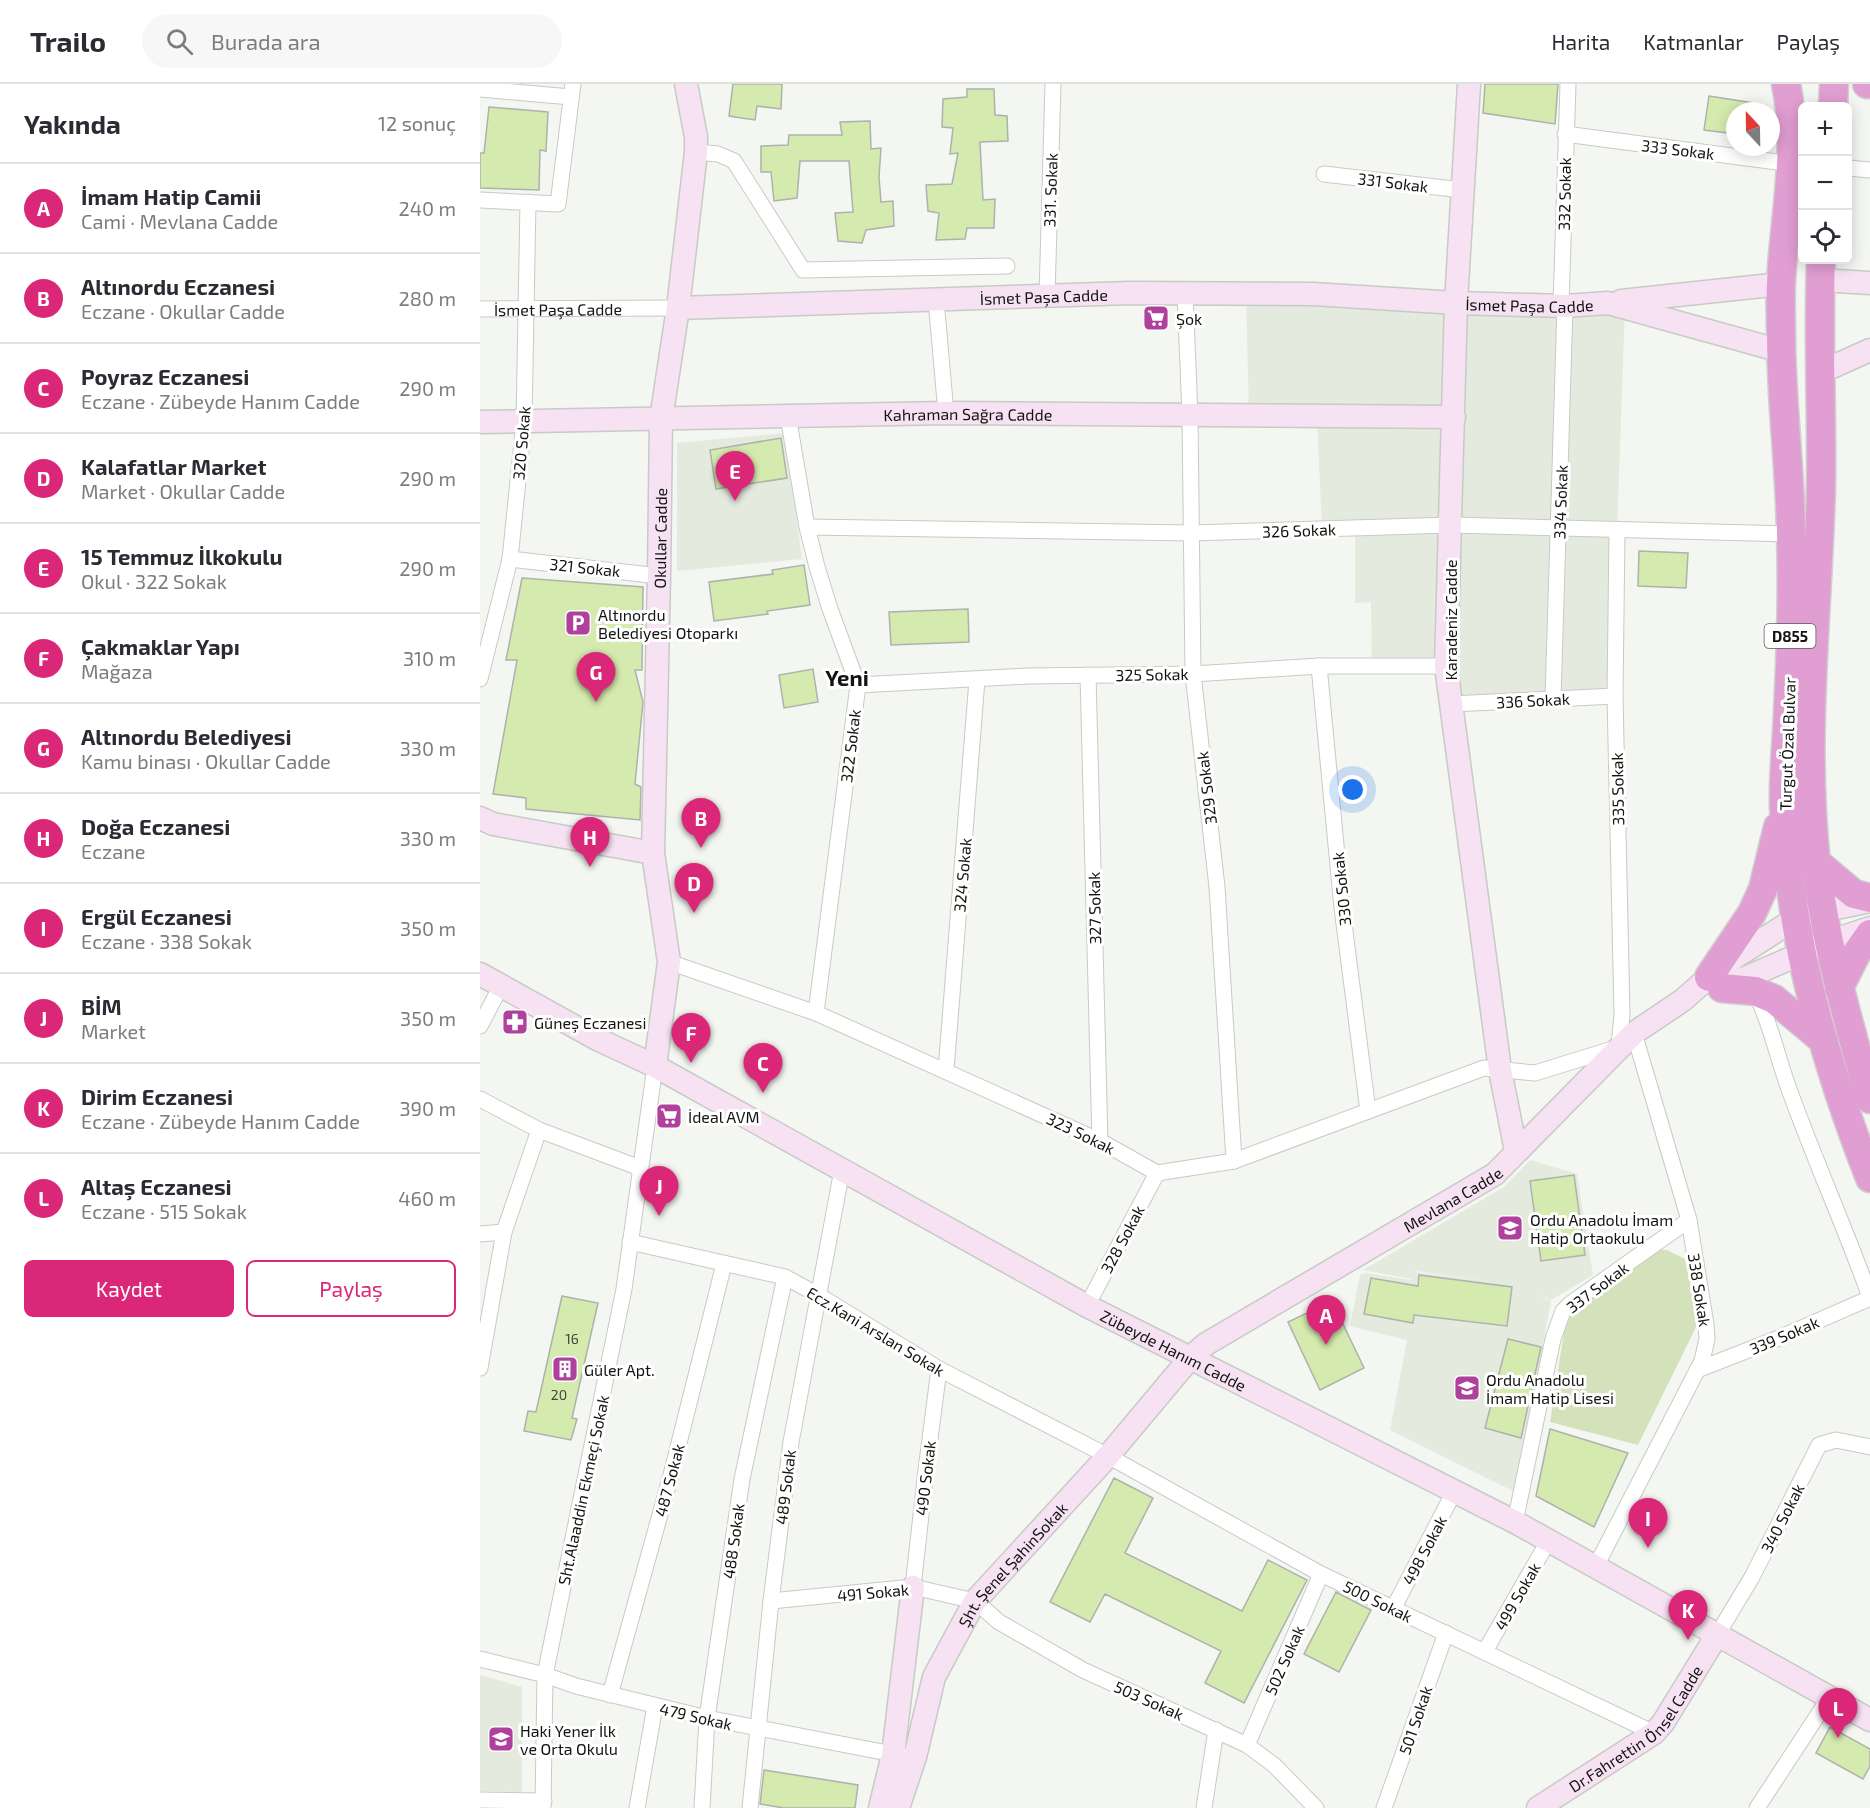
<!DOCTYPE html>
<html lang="tr">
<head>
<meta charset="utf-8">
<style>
	:root { --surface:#fff; --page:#f7f7f7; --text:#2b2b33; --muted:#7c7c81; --line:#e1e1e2; --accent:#db2777 }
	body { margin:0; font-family:"Exo 2",sans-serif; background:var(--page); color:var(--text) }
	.controls { position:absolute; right:18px; top:18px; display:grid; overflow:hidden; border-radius:9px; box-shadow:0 3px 15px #0003 }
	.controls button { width:54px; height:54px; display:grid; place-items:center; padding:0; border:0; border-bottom:2px solid var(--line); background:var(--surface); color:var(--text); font:30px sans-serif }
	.compass { position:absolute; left:1246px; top:18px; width:54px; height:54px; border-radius:50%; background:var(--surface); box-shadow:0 3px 15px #0003; rotate:338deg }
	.you { position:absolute; left:873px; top:706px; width:21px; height:21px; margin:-15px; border:4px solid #fff; border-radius:50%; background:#1a73e8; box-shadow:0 0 0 9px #1a73e833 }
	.badge { display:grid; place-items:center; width:39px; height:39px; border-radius:50%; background:var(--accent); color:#fff; font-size:20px; font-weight:700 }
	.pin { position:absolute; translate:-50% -50px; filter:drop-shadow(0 2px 3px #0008) }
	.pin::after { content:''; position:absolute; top:32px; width:21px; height:18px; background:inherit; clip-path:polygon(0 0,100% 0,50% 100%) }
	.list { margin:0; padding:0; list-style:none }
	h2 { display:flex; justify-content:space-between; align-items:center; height:78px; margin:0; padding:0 24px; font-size:26px }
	h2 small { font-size:20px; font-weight:400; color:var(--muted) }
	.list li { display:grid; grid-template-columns:39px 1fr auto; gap:18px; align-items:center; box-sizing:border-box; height:90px; padding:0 24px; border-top:2px solid var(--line) }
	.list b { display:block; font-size:22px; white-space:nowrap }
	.list p { margin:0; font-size:20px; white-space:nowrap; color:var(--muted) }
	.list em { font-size:20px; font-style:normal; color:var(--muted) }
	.actions { display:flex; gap:12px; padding:18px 24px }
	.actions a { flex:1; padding:14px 0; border:2px solid var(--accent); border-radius:9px; text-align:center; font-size:21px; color:var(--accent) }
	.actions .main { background:var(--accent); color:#fff }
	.icon { flex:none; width:33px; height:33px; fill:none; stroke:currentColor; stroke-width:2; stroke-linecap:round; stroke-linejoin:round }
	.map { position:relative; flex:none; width:1390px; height:1724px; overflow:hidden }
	header { display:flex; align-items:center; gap:36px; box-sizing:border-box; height:84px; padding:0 30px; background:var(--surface); border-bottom:2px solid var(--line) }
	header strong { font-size:28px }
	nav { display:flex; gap:33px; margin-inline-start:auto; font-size:21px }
	.search { width:420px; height:54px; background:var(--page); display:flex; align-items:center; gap:15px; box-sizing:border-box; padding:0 21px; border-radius:33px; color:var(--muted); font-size:22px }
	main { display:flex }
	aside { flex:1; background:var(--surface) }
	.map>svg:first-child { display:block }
	.built { fill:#e5eade }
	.green { fill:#d3e2bb }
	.building { fill:#d4eaae; stroke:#afb1ad; stroke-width:1.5 }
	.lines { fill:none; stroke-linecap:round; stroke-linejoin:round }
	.street-casing { stroke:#c8cac6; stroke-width:17 }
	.secondary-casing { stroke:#c8cac6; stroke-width:25 }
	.highway-casing { stroke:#d0d0d0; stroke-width:31 }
	.street { stroke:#fff; stroke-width:15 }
	.secondary { stroke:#f6e2f2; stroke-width:22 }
	.highway { stroke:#e19ed2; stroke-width:28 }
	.labels { text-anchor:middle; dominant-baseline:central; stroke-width:6; stroke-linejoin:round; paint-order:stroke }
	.number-label { font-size:14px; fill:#434a39 }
	.shield { fill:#fff; stroke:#5a5a59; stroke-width:1.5 }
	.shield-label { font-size:15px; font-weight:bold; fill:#131412 }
	.street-label { font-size:16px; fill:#131412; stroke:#fff }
	.poi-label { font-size:16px; fill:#131412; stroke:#fff; text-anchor:start }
	.district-label { font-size:22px; font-weight:bold; fill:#131412; stroke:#fff }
</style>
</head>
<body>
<header>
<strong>Trailo</strong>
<div class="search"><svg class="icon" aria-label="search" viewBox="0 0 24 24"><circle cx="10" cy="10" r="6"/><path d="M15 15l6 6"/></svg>Burada ara</div>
<nav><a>Harita</a><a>Katmanlar</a><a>Paylaş</a></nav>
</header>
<main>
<aside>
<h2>Yakında<small>12 sonuç</small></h2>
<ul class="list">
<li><span class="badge">A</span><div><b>İmam Hatip Camii</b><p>Cami · Mevlana Cadde</p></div><em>240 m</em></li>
<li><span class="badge">B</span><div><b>Altınordu Eczanesi</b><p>Eczane · Okullar Cadde</p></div><em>280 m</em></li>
<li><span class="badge">C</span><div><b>Poyraz Eczanesi</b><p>Eczane · Zübeyde Hanım Cadde</p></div><em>290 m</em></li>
<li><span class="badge">D</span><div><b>Kalafatlar Market</b><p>Market · Okullar Cadde</p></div><em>290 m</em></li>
<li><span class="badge">E</span><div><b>15 Temmuz İlkokulu</b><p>Okul · 322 Sokak</p></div><em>290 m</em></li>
<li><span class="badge">F</span><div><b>Çakmaklar Yapı</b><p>Mağaza</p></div><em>310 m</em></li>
<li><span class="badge">G</span><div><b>Altınordu Belediyesi</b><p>Kamu binası · Okullar Cadde</p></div><em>330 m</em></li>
<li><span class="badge">H</span><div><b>Doğa Eczanesi</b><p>Eczane</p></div><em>330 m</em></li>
<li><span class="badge">I</span><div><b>Ergül Eczanesi</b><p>Eczane · 338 Sokak</p></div><em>350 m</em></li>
<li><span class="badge">J</span><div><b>BİM</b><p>Market</p></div><em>350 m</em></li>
<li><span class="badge">K</span><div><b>Dirim Eczanesi</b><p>Eczane · Zübeyde Hanım Cadde</p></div><em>390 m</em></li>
<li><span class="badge">L</span><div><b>Altaş Eczanesi</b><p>Eczane · 515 Sokak</p></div><em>460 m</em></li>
</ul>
<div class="actions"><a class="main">Kaydet</a><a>Paylaş</a></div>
</aside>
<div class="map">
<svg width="1390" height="1724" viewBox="0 0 1390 1724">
	<rect width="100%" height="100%" fill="#f4f6f1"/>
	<path class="built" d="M766,210L1145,224L1137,447L1135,612L972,620L966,582H892L891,518L875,519V445H842L837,333L769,332Z
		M305,349L322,475L197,487V359Z
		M1050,1076L1097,1090L1113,1191L1071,1216L1051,1207L1071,1217L1063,1260L1066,1263L1033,1407L910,1346L927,1256L870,1242L880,1191L886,1189L932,1196L934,1188L1019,1198L935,1187L932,1195L883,1186L1024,1103Z
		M0,1591L42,1603V1708L0,1707Z"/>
	<path class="green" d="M1178,1166H1187L1205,1175L1218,1239L1158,1361L1070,1338L1084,1248L1093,1225Z"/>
	<path class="building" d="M253,0H302L301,25L277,22L275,36L249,32Z
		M1005,0H1078L1075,40L1003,29Z
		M487,5H514L515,31L527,32L528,57L500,58L503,116L515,115L514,144H487L485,155L456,156L459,129L448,127L446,101L472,100L478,69L470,70L473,44L462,43L463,15L487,13Z
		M1229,12L1280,20L1279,27H1255V50L1224,46Z
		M9,23L68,28L66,67L60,66L59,106L0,104V69H4Z
		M390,37L391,65L401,64L399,93L401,118L413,117L414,142L386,146L382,159L358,157L355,129L373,128L369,77H320L317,114L294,117L291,88H281V62L308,61L309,51H362L360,38Z
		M301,354L307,394L236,405L230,366Z
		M1159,467L1208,469L1206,504L1158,502Z
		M324,481L330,521L287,527L288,530L234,537L229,498L293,490L292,486Z
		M42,494L163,503L162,586H155L163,618L155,700L161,703L160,736L46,725V714L13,710L37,576H26Z
		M488,525L489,558L411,561L409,528Z
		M333,585L338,618L304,624L299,591Z
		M1094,1091L1105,1171L1061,1177L1050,1097Z
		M939,1191L1032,1203L1027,1242L934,1231L933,1239L884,1230L891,1194L938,1202Z
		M82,1212L118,1219L92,1334L97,1335L91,1356L44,1347L48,1327L56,1328Z
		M852,1217L884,1284L840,1306L808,1238Z
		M1028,1255L1061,1263L1041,1354L1005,1344Z
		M1070,1345L1148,1369L1114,1443L1056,1412Z
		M634,1394L673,1414L645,1469L762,1527L788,1476L827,1496L764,1619L725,1599L741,1567L625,1510L610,1538L570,1518Z
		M856,1508L891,1526L859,1588L824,1570Z
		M1350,1643L1390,1665V1682L1383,1695L1336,1669Z
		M284,1686L378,1701L375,1724H304L280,1720Z"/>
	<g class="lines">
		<defs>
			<g id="street">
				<path d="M0,5L91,13"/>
				<path d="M1085,50L1312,80"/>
				<path d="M216,68L238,70L254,77L323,186L527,182"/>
				<path d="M1368,84L1390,86"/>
				<path d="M844,90L982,106"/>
				<path d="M0,116L78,120L93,0"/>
				<path d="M705,210L710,331L713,590L737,803L754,1077"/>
				<path d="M567,212L573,0"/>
				<path d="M456,216L466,329"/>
				<path d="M1081,221L1088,0"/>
				<path id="s1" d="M0,225L198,224"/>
				<path d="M308,332L327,443L337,483L350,525L378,601L336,929"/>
				<path d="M327,443L711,449L971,441L1311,450"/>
				<path d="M30,475L179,492"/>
				<path d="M839,582L862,824L888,1027"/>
				<path d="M608,591L620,1057"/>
				<path d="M0,595L30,475L44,338L48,118"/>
				<path d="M378,601L548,592L713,590L839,582H966"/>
				<path d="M1073,614L1085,222"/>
				<path d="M972,620L1135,612"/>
				<path d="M189,878L336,929L620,1057L677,1089L754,1077L1004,984L1055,989L1139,963L1142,930L1135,612L1137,447"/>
				<path d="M1276,910C1291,940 1297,973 1309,1005C1334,1075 1365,1143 1390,1213"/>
				<path d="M0,942L21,902"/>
				<path d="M466,986L497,596"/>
				<path d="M0,1015L59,1046L160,1084"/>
				<path d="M0,1150L24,1148"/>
				<path d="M150,1158L305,1193L338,1211L459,1285L628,1372L841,1490L1174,1649"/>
				<path d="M607,1222L677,1089"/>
				<path d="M0,1284L24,1148L59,1046"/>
				<path d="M1217,1286L1299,1254L1390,1214"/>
				<path d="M1035,1438L1073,1255L1083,1227L1090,1220L1209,1136"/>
				<path d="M1116,1482L1222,1277L1227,1255L1226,1240L1209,1136L1154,949"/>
				<path d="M433,1503L446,1386L459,1285"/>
				<path d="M291,1517L433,1503L495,1517L519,1538L603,1586L767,1661L794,1681L836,1724"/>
				<path d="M913,1525L974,1408"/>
				<path d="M1237,1551L1272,1493L1339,1361L1356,1356L1390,1363"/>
				<path d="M1005,1567L1069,1456"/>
				<path d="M0,1575L65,1591L96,1602L227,1634L423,1672"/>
				<path d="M130,1611L191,1391L244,1180"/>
				<path d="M767,1661L841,1490"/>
				<path d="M0,1716L64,1717"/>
				<path d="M63,1724L65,1591L144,1205L175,982"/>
				<path d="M157,1724L175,1622"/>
				<path d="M222,1724L227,1634L262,1395L305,1193"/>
				<path d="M270,1724L291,1517L311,1358L362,1086"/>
				<path d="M724,1724L736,1646"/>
				<path d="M904,1724L966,1549"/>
				<path d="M1277,1724L1349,1614"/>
			</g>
			<g id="secondary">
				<path d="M989,0L976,219L966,582L1020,986L1036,1067"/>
				<path d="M1340,196L1390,199"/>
				<path d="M1141,217L1301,200"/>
				<path id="s2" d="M198,224L650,209L833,210L976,219L1085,222L1128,219L1301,267"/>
				<path d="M1341,288L1390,266"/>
				<path id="s3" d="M0,338L466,329L974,333"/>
				<path d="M0,734L13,740L173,769"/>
				<path id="s4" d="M0,890L117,955L175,982L607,1222L1035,1438L1390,1636"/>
				<path d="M1242,904L1348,858L1390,844"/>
				<path id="s5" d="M175,982L189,878L173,769L179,492L181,335L198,224L216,68V53L206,0"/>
				<path d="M400,1724L413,1671L433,1503"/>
				<path id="s6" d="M418,1724L435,1673L454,1593L495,1517L628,1372L711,1273L726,1260L1015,1090L1154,949L1203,916L1229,893L1257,872L1315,835L1342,827L1390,817"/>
				<path id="s7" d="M1058,1724L1174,1649L1183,1639L1237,1551"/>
			</g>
			<path id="highway" d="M1306,0C1320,66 1304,133 1301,199C1300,216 1301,233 1301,249C1301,316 1310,383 1311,449C1313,508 1311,568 1308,627C1307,658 1303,690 1304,722C1308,848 1344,977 1390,1094
				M1387,0H1390
				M1353,22L1354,0
				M1341,176C1338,251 1342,327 1341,403C1338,521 1324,640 1334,757C1341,846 1366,930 1390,1015
				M1336,778L1374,810L1390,814
				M1229,893L1272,829L1283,805L1298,743
				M1242,904L1275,907L1294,915L1344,957
				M1359,904L1376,870L1390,850"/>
		</defs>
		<use href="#street" class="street-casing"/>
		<use href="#secondary" class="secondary-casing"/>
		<use href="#highway" class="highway-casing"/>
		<use href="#street" class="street"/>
		<use href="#secondary" class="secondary"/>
		<use href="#highway" class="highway"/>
	</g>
	<defs>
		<symbol id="supermarket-square" viewBox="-11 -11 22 22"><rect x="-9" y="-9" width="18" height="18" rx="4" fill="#af409c" stroke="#fff"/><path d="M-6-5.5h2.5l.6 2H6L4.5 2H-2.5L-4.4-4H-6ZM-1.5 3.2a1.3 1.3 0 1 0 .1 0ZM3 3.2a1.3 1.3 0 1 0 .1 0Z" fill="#fff"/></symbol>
		<symbol id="parking-square" viewBox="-11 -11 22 22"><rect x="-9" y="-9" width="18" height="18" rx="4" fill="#af409c" stroke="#fff"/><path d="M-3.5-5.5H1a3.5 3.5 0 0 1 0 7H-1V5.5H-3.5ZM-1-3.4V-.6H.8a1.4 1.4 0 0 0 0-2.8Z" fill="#fff"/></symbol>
		<symbol id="pharmacy-square" viewBox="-11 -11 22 22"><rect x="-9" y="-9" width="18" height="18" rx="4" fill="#af409c" stroke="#fff"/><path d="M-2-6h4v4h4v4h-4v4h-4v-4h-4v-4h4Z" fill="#fff"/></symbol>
		<symbol id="school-square" viewBox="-11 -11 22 22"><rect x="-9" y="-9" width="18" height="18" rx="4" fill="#af409c" stroke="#fff"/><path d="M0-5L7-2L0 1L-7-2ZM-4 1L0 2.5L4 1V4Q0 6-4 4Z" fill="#fff"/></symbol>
		<symbol id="building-square" viewBox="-11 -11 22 22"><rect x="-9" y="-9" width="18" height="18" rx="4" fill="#af409c" stroke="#fff"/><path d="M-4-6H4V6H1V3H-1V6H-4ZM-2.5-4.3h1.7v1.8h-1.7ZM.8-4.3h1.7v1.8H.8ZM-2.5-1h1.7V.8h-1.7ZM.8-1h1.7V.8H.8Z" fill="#fff"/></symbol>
	</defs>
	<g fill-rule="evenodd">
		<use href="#supermarket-square" x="661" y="219" width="30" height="30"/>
		<use href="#parking-square" x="83" y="524" width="30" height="30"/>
		<use href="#pharmacy-square" x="20" y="923" width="30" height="30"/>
		<use href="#supermarket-square" x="174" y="1017" width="30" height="30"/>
		<use href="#school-square" x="1015" y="1129" width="30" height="30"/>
		<use href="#building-square" x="70" y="1270" width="30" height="30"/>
		<use href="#school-square" x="972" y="1289" width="30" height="30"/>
		<use href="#school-square" x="6" y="1640" width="30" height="30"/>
	</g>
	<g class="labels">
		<g class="number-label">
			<text x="92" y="1254">16</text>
			<text x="79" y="1310">20</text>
		</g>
		<rect class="shield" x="1284.5" y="540" width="51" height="24" rx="4.5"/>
		<g class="shield-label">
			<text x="1310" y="552">D855</text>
		</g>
		<g class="street-label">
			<text transform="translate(1198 65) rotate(7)">333 Sokak</text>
			<text transform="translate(913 98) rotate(7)">331 Sokak</text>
			<text transform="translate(570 106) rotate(-88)">331. Sokak</text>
			<text transform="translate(1084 110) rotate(-89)">332 Sokak</text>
			<text stroke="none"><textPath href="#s2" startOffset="366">İsmet Paşa Cadde</textPath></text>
			<text stroke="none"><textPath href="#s2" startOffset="852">İsmet Paşa Cadde</textPath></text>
			<text stroke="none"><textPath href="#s1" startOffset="78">İsmet Paşa Cadde</textPath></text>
			<text stroke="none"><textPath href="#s3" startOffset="488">Kahraman Sağra Cadde</textPath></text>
			<text transform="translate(41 359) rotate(-85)">320 Sokak</text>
			<text transform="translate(1080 418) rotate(-88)">334 Sokak</text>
			<text transform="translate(819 446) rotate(-2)">326 Sokak</text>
			<text stroke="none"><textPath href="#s5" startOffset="530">Okullar Cadde</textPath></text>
			<text transform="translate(105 483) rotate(6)">321 Sokak</text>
			<text transform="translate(970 536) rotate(-90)">Karadeniz Cadde</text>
			<text transform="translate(672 590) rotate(-1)">325 Sokak</text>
			<text transform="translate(1053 616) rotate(-3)">336 Sokak</text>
			<text transform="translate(1307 660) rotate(-88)">Turgut Özal Bulvar</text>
			<text transform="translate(370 662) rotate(-83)">322 Sokak</text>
			<text transform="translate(726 704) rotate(-97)">329 Sokak</text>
			<text transform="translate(1137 705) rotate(-91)">335 Sokak</text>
			<text transform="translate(482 791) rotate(-85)">324 Sokak</text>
			<text transform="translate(861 805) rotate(-96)">330 Sokak</text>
			<text transform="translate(614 824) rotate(-91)">327 Sokak</text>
			<text transform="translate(601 1049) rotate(26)">323 Sokak</text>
			<text stroke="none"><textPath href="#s6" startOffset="854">Mevlana Cadde</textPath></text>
			<text transform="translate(642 1155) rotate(-62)">328 Sokak</text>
			<text transform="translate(1117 1203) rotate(-37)">337 Sokak</text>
			<text transform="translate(1220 1206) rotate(81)">338 Sokak</text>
			<text transform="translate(396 1247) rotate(31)">Ecz.Kani Arslan Sokak</text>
			<text transform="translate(1304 1251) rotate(-23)">339 Sokak</text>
			<text stroke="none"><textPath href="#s4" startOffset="789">Zübeyde Hanım Cadde</textPath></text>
			<text transform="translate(445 1394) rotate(-83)">490 Sokak</text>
			<text transform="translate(189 1396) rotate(-75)">487 Sokak</text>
			<text transform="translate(305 1403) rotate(-83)">489 Sokak</text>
			<text transform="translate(103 1406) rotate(-78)">Sht.Alaaddin Ekmeçi Sokak</text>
			<text transform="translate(1302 1434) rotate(-63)">340 Sokak</text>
			<text transform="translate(253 1457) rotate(-82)">488 Sokak</text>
			<text transform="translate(944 1466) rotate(-62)">498 Sokak</text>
			<text stroke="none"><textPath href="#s6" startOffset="274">Şht. Şenel ŞahinSokak</textPath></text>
			<text transform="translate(393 1508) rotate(-5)">491 Sokak</text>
			<text transform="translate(1037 1512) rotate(-60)">499 Sokak</text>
			<text transform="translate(898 1517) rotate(26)">500 Sokak</text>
			<text transform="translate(804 1576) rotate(-66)">502 Sokak</text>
			<text transform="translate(669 1616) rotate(24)">503 Sokak</text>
			<text transform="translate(216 1632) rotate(13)">479 Sokak</text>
			<text transform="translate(935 1636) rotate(-71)">501 Sokak</text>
			<text stroke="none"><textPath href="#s7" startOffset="128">Dr.Fahrettin Önsel Cadde</textPath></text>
		</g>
		<g class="poi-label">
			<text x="696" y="234">Şok</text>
			<text x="118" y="530">Altınordu<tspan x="118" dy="18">Belediyesi Otoparkı</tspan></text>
			<text x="54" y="938">Güneş Eczanesi</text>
			<text x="208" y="1032">İdeal AVM</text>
			<text x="1050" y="1135">Ordu Anadolu İmam<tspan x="1050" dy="18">Hatip Ortaokulu</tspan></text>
			<text x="104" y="1285">Güler Apt.</text>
			<text x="1006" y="1295">Ordu Anadolu<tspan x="1006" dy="18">İmam Hatip Lisesi</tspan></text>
			<text x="40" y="1646">Haki Yener İlk<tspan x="40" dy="18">ve Orta Okulu</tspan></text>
		</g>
		<g class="district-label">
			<text x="367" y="593">Yeni</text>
		</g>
	</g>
</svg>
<div class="controls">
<button>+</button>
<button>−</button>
<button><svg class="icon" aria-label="locate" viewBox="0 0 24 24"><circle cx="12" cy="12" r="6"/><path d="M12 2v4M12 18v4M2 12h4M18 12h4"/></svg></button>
</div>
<svg class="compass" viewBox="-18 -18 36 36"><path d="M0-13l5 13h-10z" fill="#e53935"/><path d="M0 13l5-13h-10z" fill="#7c7c81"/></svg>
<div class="you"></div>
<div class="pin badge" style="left:846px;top:1261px">A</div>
<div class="pin badge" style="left:221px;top:764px">B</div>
<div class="pin badge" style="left:283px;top:1009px">C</div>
<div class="pin badge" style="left:214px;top:829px">D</div>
<div class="pin badge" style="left:255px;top:417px">E</div>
<div class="pin badge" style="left:211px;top:979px">F</div>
<div class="pin badge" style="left:116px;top:618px">G</div>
<div class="pin badge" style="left:110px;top:783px">H</div>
<div class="pin badge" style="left:1168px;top:1464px">I</div>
<div class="pin badge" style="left:179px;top:1132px">J</div>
<div class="pin badge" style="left:1208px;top:1556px">K</div>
<div class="pin badge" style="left:1358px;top:1654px">L</div>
</div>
</main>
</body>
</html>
